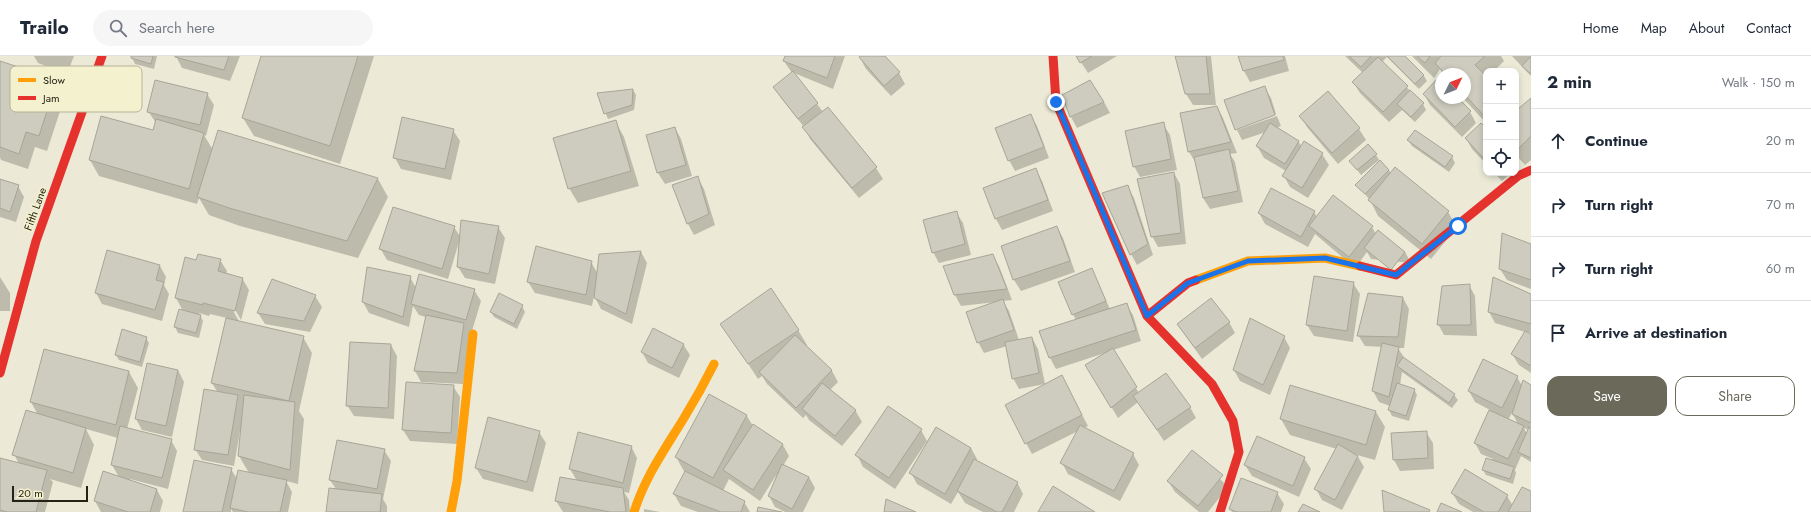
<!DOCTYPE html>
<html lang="en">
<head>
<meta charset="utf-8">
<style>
	:root { --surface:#fff; --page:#f6f6f7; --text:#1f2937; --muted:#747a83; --line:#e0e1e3; --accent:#6a695a }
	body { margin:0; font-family:Jost,sans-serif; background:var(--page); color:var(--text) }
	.controls { position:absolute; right:12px; top:12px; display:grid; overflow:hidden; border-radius:8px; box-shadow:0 2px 6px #0003 }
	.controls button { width:36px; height:36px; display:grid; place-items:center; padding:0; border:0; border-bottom:1px solid var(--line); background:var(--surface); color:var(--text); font:20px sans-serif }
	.compass { position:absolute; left:1435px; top:12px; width:36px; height:36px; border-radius:50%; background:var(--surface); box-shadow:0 2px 6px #0003; rotate:47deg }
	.scale { position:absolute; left:12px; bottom:10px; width:76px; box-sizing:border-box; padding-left:4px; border:2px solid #242316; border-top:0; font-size:11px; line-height:14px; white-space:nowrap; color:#242316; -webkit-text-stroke:3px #f4f1cf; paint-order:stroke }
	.stop { position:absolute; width:12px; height:12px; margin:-9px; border:3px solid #1a73e8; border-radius:50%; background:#fff }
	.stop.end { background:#1a73e8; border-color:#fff; box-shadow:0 1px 4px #0008 }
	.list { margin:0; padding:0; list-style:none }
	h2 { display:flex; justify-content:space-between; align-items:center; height:52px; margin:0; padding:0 16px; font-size:17px }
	h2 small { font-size:13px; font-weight:400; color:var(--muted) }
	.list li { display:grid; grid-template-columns:26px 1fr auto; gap:12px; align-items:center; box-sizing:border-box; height:64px; padding:0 16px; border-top:1px solid var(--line) }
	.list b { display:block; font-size:15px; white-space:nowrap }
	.list em { font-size:13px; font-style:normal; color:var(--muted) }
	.actions { display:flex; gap:8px; padding:12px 16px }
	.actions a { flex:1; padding:9px 0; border:1px solid var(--accent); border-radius:12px; text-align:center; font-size:14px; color:var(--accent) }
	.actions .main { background:var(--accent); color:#fff }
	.icon { flex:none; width:22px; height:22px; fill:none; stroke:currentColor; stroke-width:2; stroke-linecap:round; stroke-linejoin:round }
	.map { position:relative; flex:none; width:1531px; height:456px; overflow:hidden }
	header { display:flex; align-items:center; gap:24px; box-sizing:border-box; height:56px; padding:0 20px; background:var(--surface); border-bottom:1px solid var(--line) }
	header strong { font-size:19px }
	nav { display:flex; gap:22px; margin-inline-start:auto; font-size:14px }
	.search { width:280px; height:36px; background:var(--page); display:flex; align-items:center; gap:10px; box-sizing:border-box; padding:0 14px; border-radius:22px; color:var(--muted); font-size:15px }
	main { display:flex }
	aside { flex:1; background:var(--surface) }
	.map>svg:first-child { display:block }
	.shadow { fill:#0003; fill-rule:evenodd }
	.building { fill:#ceccbe; stroke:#a7a597 }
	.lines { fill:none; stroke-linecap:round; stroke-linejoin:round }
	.slow { stroke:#ff9f0a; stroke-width:9 }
	.jam { stroke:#e5322d; stroke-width:9 }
	.route { stroke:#1a73e8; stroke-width:5 }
	.labels { text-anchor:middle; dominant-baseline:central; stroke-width:3; stroke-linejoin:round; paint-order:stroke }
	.street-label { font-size:11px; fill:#242316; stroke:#f4f1cf }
	.key { fill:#f4f1cf; stroke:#b6b398; stroke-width:1 }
	.key-label { font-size:11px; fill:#242316 }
</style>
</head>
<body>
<header>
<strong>Trailo</strong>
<div class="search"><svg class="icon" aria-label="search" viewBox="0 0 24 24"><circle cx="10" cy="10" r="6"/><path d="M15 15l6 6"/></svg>Search here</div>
<nav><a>Home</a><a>Map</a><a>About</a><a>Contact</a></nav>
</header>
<main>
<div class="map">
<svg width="1531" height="456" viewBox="0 0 1531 456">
	<rect width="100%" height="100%" fill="#ecead7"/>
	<path class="shadow" d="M34,0H74L67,18L38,7Z
		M132,0H157L154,13L135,8L132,2Z
		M176,0H240L230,25L182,12Z
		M262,0H374L340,108L254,80L243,62Z
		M786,0H845L833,33L794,17L823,56L828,52L876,112L883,123L859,142L810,83L804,71L781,42L774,31L792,17L784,5Z
		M862,0H883L899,17L905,28L891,40L866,13L860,2Z
		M1077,0H1117L1088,17Z
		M1176,0H1211L1216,49H1193L1186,38Z
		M1240,0H1285L1289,15L1250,26L1244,15Z
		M1345,0H1404L1424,20L1427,25L1419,33L1387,1L1382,6L1423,48L1426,54L1415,66L1402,54L1389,66L1360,37L1353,26L1363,17Z
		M1412,0H1501L1504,5L1494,15H1486V67L1463,42H1465V18H1443L1440,13L1434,22Z
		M1512,0H1531V20L1526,15Z
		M0,6L42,20L49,32L54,33L62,49L47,95L35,91L28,113L1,104L0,101Z
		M1441,27V42H1456L1470,56L1476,67L1462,81L1430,49L1424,38Z
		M1264,31L1271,42L1276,58L1236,72V74L1225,45Z
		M633,34L636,39L634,54L608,63L598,38Z
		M1328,36L1359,73L1366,84L1338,108L1307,71L1300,60Z
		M207,38L214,49L206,80L204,79L213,94L219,76L378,123L388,141L358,202L240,170L209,159L199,142L197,148L99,120L90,104L154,76L156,67L148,55Z
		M1531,43V104L1525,109L1516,99V52L1518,54Z
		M1104,46L1110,57L1077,72L1071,61Z
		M1217,51L1223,62L1237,97L1230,98L1235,106L1243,146L1210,153L1203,142L1196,107L1189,96L1182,58Z
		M1030,59L1037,70L1049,102L1015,115L1009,104Z
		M1277,60L1281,70L1276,72L1298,85L1302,91L1322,98L1329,109L1308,142L1290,131L1284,120L1286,115L1264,102L1257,90L1266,76L1242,84L1237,74Z
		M615,65L624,81L639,130L578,147L569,132Z
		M1163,68L1170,79L1177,114L1140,121L1134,110Z
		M675,72L681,83L692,120L665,128L658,117L648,80Z
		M1486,73V108L1472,93L1466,82Z
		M453,74L460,85L451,124L401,113L395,102Z
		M1408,84L1452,101L1455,107L1449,116L1412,90Z
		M1376,99L1379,104L1361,119L1350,105Z
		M1395,113L1448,156L1457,171L1431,203L1378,160L1370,144L1357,129L1389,114L1391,118Z
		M1035,114L1042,125L1053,155L1002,174L996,163L984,132Z
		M1174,117L1180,128L1186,188L1158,191L1152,180Z
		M1494,117H1511L1502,125Z
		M698,122L704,133L715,169L694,179L688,168L673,130Z
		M0,124L18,130L24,141L16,166L0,161Z
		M1127,130L1134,142L1153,199L1137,209L1131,198Z
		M956,156L963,167L971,199L939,207L933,196Z
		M1314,156L1317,161L1372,171L1376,178L1405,196L1411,207L1371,203L1367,196L1355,212L1315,178L1308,191L1265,168L1259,157Z
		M454,171L461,182L498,171L505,182L495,228L465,222L458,211L459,186L448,223L387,204L380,192Z
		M1057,171L1063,182L1075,216L1021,235L1014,224L1002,190Z
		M1531,189V233L1507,224L1500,213Z
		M641,196L647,207L632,268L601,253L594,240L592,250L535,237L528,226L591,206L598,218L600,199Z
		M992,199L999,210L1012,244L1003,245L1009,255L1019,284L1032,282L1038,293L1045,328L1019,333L1013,322L1007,290L984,297L978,286L996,246L961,250L955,239Z
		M220,204L227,215L226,218L242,222L249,234L241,264L233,250L231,251L240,267L303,281L312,297L299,355L304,363L298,428L286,425L292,436L288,456H233L231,453V456H184L231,413L237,423L249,417L239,400L241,375H240L234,410L202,404L195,393L218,337L212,327L227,262L210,258L209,260L199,257L203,265L199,282L178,277L175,271L183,255L176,242L197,206Z
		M160,210L166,221L164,229L169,238L162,265L102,248L96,237Z
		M1092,213L1110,253L1126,248L1133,259L1141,285L1113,294L1139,337L1190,351L1196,362L1164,385L1138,346L1118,362L1093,320L1105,297L1056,313L1050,302L1041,276L1076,264L1073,258Z
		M0,221L10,237V255H0Z
		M410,221L416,232L474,234L481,245L472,275L463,328L421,326L415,315L426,261L419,259L413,250L409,271L369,257L363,246Z
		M1353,227L1360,238L1353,286L1314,280L1307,269Z
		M1469,229L1475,240L1477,280L1444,279L1438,268Z
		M1531,239V277L1527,276L1531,279V317L1519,309L1512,298L1525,276L1495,267L1489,256Z
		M315,240L322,251L310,276L265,268L258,257Z
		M1403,242L1409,253L1404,292H1398L1405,303L1454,339L1458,344L1452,352L1402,316L1400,329L1414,333L1417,339L1409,365L1392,360L1389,354L1390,350L1379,346L1373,335L1383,291L1365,290L1358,279Z
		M522,250L525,256L517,273L494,261L491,256Z
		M1229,266L1235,277L1202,303L1178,269Z
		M722,268L798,274L807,289L806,290L832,315L838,326L830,334L855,354L862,366L842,390L809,364L806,359L803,362L767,328L762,320L758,323Z
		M1284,281L1290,292L1270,339L1240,325L1234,314Z
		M146,282L149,287L142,311L119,304L116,299Z
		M683,288L690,299L679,322L648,307L642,296Z
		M391,289L397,300L394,363L354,360L347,349Z
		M44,294L129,316L138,332L127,373L171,384L177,395L168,433L130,423V425L157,434L163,445L160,456H101L95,445L119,421L112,409L118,382L86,373L94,389L81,432L50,423L53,426L45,456H0V403L19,408L14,398L38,359L31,346Z
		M178,314L184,326L172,381L142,374L136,363Z
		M1517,321L1522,330H1531V406L1521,400L1515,414L1516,417L1513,428L1486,419L1483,414L1493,403L1481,398L1475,387L1490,354L1475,346L1469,335ZM1512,357L1518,368L1508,364ZM1524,372L1529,374L1527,378Z
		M453,330L460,341L457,388L410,385L403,374Z
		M1291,330L1376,356L1385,371L1375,404L1357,399L1364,411L1342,454L1322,444L1316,433L1337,393L1290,379L1281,363Z
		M1068,332L1088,370L1084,372L1133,398L1139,409L1120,445L1068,418L1062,407L1078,375L1032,398L1026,387Z
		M747,360L753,370L783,389L789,400L783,410L809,421L815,432L803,456H785L775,451L769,440L777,418L760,445L729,423L723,435L744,446L750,456H698L681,450L674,438L685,417L676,401Z
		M921,374L927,385L895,433L863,411L857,399Z
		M539,376L546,387L533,436L483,423L476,412Z
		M1426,376L1433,387L1434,413L1400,415L1394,404Z
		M631,390L637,402L629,437L624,436L629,444L630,456H563L556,445L577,425L570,413Z
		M971,392L977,403L976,405L1017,426L1023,438L1014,456H983L965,447L958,436L951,448L917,428L911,417Z
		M384,394L391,405L383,443L387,450V456H327L336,433L330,424Z
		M1192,395L1228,431L1208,456H1199L1175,436L1168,425Z
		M1304,402L1311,413L1299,441L1252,420L1245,409Z
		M1531,436V456H1473L1459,448L1452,437L1507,440L1513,450Z
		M1277,437L1284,448L1281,456H1232L1230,453Z
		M644,453L660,456H644Z"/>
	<path class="building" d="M131,0H153L151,8L131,2Z
		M175,0H229L224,14L175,1Z
		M261,0H358L330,90L242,62Z
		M785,0H835L827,22L783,5Z
		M860,0H885L900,16L884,30L859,1Z
		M1076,0H1092L1080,7Z
		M1175,0H1206L1210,38H1185Z
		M1238,0H1283L1284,4L1243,15Z
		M1349,0H1371L1361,11Z
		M1387,0H1405L1424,19L1415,28Z
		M1417,0H1430L1425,7Z
		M1441,0H1485L1475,9L1486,20V62L1465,39V18H1445L1435,7Z
		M1531,0V18L1522,10Z
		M1378,1L1408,30L1383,56L1352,26Z
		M0,5L43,19L40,28L54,33L39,80L26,76L19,98L0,91Z
		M793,15L818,47L798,63L773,31Z
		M1438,22L1441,25V42H1458L1471,55L1455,71L1423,38Z
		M155,24L208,37L200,69L147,56Z
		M1090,24L1104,46L1070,61L1062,39Z
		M1265,30L1275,59L1235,74L1224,44Z
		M633,33L632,49L604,58L597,37Z
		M1410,34L1424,47L1411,61L1397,48Z
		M1328,35L1360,72L1332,97L1299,60Z
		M1531,42V80L1516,95V51L1518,53Z
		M1217,50L1231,86L1188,96L1180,57Z
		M828,51L877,111L852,132L802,71Z
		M1031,58L1044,91L1008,105L995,72Z
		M101,60L153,74L156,63L204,77L189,133L89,104Z
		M402,61L454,73L445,113L393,102Z
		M616,64L631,115L568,133L553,82Z
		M1164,66L1171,103L1133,111L1125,75Z
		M1270,67L1299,85L1285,108L1256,90Z
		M1481,67L1486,72V105L1465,82Z
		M675,71L686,109L657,117L646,79Z
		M218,74L378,122L347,185L229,152L197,141Z
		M1415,74L1453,100L1445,111L1407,84Z
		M1304,85L1323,97L1302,132L1282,120Z
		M1368,88L1377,98L1357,114L1349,105Z
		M1229,93L1238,135L1203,142L1194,101Z
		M1380,104L1389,114L1365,138L1355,129Z
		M1395,111L1449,155L1422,188L1368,144Z
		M1036,112L1048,144L995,163L983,132Z
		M1174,116L1181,177L1151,181L1137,123Z
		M698,120L709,158L687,168L672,129Z
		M0,123L19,129L10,156L0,152Z
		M1128,129L1148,188L1130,199L1102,137Z
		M1271,132L1315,155L1301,181L1258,157Z
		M1333,139L1373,170L1349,201L1309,170Z
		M393,151L455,170L442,213L379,193Z
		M957,155L965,188L932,197L923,164Z
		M461,164L499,170L489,218L457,211Z
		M1057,170L1070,205L1013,224L1001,190Z
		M1378,174L1405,196L1391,214L1364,192Z
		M1502,177L1531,188V224L1499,213Z
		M536,190L592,205L586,239L527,226Z
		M107,194L160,209L156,224L164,226L155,254L95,237Z
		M641,195L626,258L594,242L599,198Z
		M198,198L221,203L218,215L243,222L235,255L203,247V249L175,242L185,201L196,204Z
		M993,198L1007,233L954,239L943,210Z
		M367,211L411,220L403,261L362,246Z
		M1092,212L1106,245L1072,259L1058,226Z
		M419,218L475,233L466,264L411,248Z
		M1314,220L1354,226L1347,275L1306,269Z
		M1493,221L1531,238V268L1488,256Z
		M272,223L316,239L304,265L257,257Z
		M1470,228L1471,269H1437L1442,230Z
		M771,232L799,274L748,308L720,268Z
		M499,237L523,249L514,268L490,256Z
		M1368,237L1403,241L1398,281L1357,280Z
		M1211,242L1230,266L1195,292L1177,268Z
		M1003,243L1014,274L977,287L966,256Z
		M1127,247L1136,274L1049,302L1039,275Z
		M179,253L201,259L196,277L174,271Z
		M426,259L464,267L457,317L414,315Z
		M226,262L304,280L289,345L211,327Z
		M1250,262L1285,280L1263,329L1233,314Z
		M653,272L684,288L672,312L641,296Z
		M122,273L147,281L140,306L115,299Z
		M1525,275L1531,278V310L1511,298Z
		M795,279L832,314L796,352L759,316Z
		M1032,281L1039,317L1012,323L1005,286Z
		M350,286L391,288L388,352L346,350Z
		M1382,287L1399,291L1389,341L1372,335Z
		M1113,292L1137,331L1111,352L1085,309Z
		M44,293L129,315L116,369L30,346Z
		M1403,301L1455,338L1449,347L1397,310Z
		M1483,303L1518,320L1502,352L1468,335Z
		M147,307L178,314L166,370L135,363Z
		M1166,317L1191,351L1157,374L1133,340Z
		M1062,319L1082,359L1025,388L1005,349Z
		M1523,324L1531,329V367L1512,358Z
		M406,326L454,329L451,377L402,374Z
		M822,327L856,354L835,380L802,353Z
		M1397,327L1415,333L1406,360L1388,354Z
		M1290,329L1376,355L1366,389L1280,363Z
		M204,333L238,339L228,399L194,394Z
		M709,338L747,359L713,422L675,401Z
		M244,339L295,346L290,414L238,400Z
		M888,350L922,373L889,422L855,399Z
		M26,354L86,372L73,417L12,399Z
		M1489,354L1524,370L1508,403L1474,387Z
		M488,361L540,375L527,426L475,412Z
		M753,368L783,388L753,434L723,414Z
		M1080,369L1134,397L1114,435L1060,407Z
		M120,370L172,383L162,422L111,409Z
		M936,371L971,392L945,438L909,417Z
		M1529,371L1531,372V402L1518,396Z
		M1427,375L1428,402L1393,404L1391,377Z
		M578,376L632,390L623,427L569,413Z
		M1257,380L1305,401L1293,430L1244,409Z
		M337,384L385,393L377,433L329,424Z
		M1338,388L1358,400L1335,444L1314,433Z
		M1192,394L1223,419L1198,450L1167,425Z
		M0,402L47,414L36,456H7L0,454Z
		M1486,402L1514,411L1510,423L1482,414Z
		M974,403L1018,426L1002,456H997L957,435Z
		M194,404L232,412L222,456H183Z
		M782,408L809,421L792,453L768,440Z
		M1465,413L1508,439L1498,456H1484L1451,437Z
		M238,414L287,424L280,456H248L230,452Z
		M103,415L157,433L150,456H128L94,445Z
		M685,415L745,445L741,456H721L673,438Z
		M560,421L623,432L626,456H610L555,445Z
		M1241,422L1278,436L1271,456H1237L1229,453Z
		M1053,430L1095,456H1038Z
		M1522,431L1531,435V456H1508Z
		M329,432L382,438L380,456H326Z
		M1382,434L1430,454L1429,456H1384Z
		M886,443L916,456H884Z
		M1441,447L1462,456H1437Z
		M1303,448L1320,456H1298Z
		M758,451L782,456H757Z"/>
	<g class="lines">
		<path class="slow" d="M1196,224L1248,205L1325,202L1360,210
			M451,456L457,425L473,278
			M634,456C645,421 665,393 684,362C695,344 705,326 714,308"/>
		<path class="jam" d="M1053,0L1056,46L1147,260
			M1360,210L1396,219L1518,120L1531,114
			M1196,224L1188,227L1147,260L1212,328L1233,365L1239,396L1220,456
			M0,317L36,185L102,0"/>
	</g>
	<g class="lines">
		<path class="route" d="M1056,46L1147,260L1188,227L1248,205L1325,202L1396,219L1458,170"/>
	</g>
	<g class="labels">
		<g class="street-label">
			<text transform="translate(35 153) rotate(-70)">Fifth Lane</text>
		</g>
	</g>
	<rect x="10" y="10" width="132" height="46" rx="6" class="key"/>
	<rect x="18" y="22" width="18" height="4" fill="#ff9f0a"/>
	<rect x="18" y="40" width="18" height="4" fill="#e5322d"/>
	<g class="key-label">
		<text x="43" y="28">Slow</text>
		<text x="43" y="46">Jam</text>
	</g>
</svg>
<div class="controls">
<button>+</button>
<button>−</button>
<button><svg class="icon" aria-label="locate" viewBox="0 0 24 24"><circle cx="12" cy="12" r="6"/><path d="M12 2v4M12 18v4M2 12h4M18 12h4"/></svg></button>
</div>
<svg class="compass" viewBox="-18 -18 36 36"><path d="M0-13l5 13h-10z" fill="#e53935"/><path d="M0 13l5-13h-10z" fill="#747a83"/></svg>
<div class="scale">20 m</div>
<div class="stop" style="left:1458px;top:170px"></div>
<div class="stop end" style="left:1056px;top:46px"></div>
</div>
<aside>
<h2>2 min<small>Walk · 150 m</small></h2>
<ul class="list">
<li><svg class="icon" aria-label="ahead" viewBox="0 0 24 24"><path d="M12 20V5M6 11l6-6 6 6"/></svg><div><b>Continue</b></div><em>20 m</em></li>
<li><svg class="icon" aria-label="right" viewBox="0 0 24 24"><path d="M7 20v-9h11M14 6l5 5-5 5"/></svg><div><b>Turn right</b></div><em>70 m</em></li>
<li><svg class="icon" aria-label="right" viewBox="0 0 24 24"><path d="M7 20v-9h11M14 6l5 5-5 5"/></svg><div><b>Turn right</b></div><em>60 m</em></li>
<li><svg class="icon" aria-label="arrive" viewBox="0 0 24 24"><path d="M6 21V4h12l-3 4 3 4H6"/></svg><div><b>Arrive at destination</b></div></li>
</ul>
<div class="actions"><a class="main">Save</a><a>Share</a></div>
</aside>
</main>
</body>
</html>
